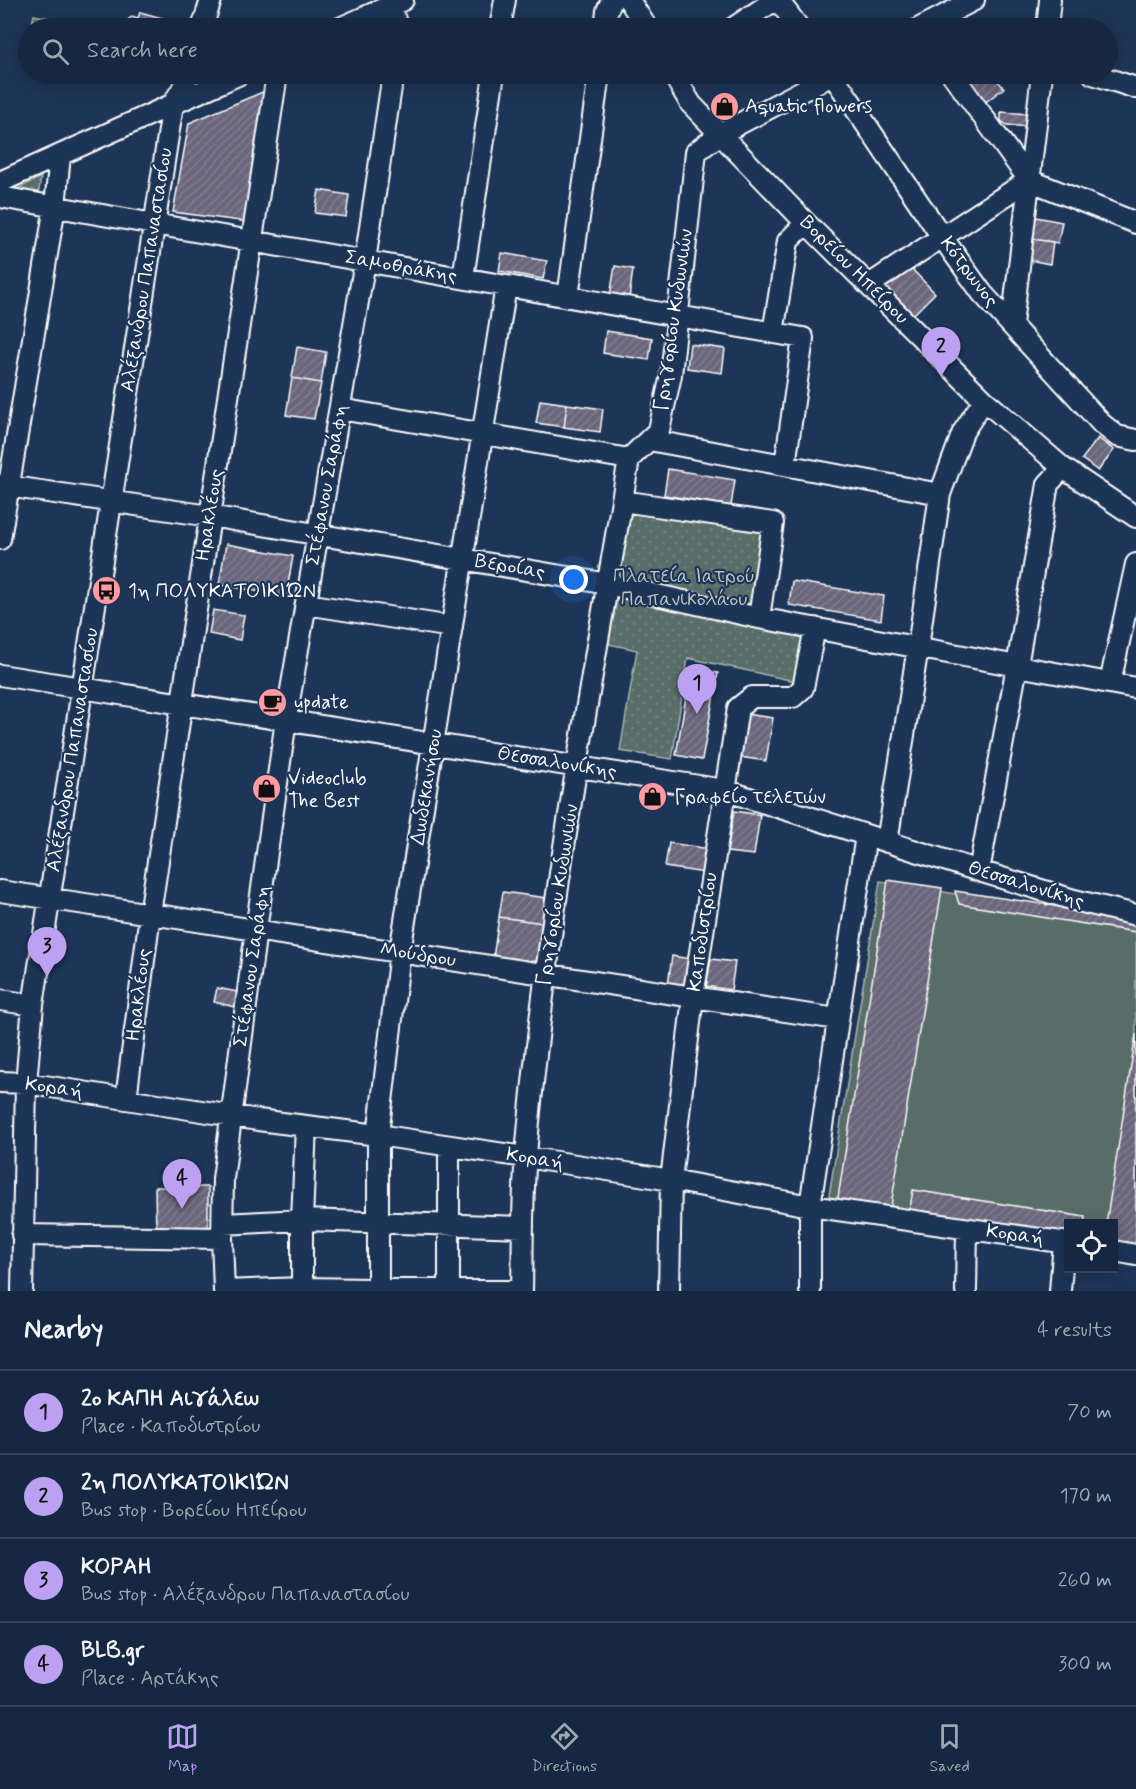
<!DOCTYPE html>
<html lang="en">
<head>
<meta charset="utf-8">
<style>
	:root { --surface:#162841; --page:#23344c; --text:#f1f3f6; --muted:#9ea6b1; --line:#35445a; --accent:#bca0f2 }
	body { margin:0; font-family:Mynerve,sans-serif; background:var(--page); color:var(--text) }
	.controls { position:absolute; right:18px; bottom:18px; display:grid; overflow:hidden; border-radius:0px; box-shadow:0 3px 15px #0003 }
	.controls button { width:54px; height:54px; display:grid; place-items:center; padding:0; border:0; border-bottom:2px solid var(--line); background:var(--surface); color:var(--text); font:30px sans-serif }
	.you { position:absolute; left:574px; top:580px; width:21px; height:21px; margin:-15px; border:4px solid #fff; border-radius:50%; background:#1a73e8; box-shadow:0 0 0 9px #1a73e833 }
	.badge { display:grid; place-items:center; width:39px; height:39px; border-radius:50%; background:var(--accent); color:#111; font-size:20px; font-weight:700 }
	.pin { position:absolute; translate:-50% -50px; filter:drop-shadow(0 2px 3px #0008) }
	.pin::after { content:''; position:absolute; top:32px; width:21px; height:18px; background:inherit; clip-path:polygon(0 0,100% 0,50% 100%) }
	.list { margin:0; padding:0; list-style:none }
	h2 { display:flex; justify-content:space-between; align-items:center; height:78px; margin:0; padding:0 24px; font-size:26px }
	h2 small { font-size:20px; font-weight:400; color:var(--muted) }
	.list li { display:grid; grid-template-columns:39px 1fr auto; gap:18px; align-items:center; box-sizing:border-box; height:84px; padding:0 24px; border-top:2px solid var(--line) }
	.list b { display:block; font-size:22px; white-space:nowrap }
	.list p { margin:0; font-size:20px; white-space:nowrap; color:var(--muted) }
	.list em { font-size:20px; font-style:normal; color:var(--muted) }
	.icon { flex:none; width:33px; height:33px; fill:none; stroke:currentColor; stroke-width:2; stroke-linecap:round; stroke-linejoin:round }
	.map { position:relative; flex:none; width:1136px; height:1291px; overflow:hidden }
	.search { position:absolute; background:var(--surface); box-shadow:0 3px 15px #0003; left:18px; right:18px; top:18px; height:66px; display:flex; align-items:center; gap:15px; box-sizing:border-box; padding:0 21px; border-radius:33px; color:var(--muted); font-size:22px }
	.sheet { height:414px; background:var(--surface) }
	nav { display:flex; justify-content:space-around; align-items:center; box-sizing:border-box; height:84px; border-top:2px solid var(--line); background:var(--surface); font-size:16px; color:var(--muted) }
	nav a { display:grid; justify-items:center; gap:3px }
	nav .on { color:var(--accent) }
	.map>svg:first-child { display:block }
	.grass { fill:url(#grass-dots); stroke:#acb6b4; stroke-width:1.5 }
	.garden { fill:#596d68; stroke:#acb6b4; stroke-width:1.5 }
	.building { fill:url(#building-hatch); stroke:#fff; stroke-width:1.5 }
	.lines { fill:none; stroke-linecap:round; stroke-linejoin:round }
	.minor-casing { stroke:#fff; stroke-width:24 }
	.minor { stroke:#1d3557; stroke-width:20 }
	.labels { text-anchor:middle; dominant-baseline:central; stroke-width:4.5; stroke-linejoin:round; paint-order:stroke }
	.poi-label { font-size:20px; fill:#fff; stroke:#1d3557; text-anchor:start }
	.street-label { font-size:20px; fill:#fff; stroke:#1d3557 }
	.park-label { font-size:20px; fill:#bdc5c3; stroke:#1d3557 }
</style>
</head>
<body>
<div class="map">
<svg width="1136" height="1291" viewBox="0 0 1136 1291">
	<defs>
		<pattern id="grass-dots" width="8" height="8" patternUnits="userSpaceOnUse" patternTransform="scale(1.5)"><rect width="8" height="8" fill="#596d68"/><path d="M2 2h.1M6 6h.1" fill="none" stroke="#72837f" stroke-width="1.8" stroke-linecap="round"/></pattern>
		<pattern id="building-hatch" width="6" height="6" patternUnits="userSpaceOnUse" patternTransform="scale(1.5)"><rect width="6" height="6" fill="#6b667b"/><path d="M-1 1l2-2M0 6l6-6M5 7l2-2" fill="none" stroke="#817d8f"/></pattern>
	</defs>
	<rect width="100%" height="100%" fill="#1d3557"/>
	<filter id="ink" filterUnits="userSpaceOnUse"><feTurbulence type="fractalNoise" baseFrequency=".0167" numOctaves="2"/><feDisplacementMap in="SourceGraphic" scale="12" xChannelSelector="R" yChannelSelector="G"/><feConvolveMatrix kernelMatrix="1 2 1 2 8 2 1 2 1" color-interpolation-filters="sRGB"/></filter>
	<g filter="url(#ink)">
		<path class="grass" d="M41,177L38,197L7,194Z
			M627,508L762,529L749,622L805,632L795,681L688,658L672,759L620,751L637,650L604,643Z"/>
		<path class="garden" d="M34,15L98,28H31Z
			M880,881L1136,925V1262L1114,1259V1224H1068V1252L826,1214Z"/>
		<path class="building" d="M140,12L177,22L176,26L183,28H124L129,27L128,20L132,16L138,18Z
			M974,74H992L1004,88L983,104L965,81Z
			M265,91L247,222L173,212L189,123Z
			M1001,112L1030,114L1029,127L1007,125L1001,121Z
			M319,190L349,195L346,217L315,213Z
			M1036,217L1062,222L1058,243L1032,239Z
			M1032,239L1053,242L1050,264L1029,260Z
			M502,253L547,261L543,279L499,271Z
			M906,263L935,293L911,317L881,287Z
			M615,266L633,269L629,299L610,296Z
			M606,331L652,338L649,360L603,353Z
			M690,344L725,349L722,373L687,368Z
			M297,347L326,352L321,383L292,378Z
			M292,378L321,383L314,419L286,415Z
			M540,400L567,404L564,427L536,423Z
			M567,404L603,409L600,432L564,427Z
			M1098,438L1114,450L1098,471L1082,459Z
			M668,469L735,480L731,506L664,495Z
			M226,544L293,556L286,596L219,585Z
			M792,581L884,596L881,620L789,605Z
			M213,610L244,615L240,640L209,634Z
			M691,668L718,673L702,760L676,755Z
			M746,714L773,718L766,761L739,757Z
			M734,811L760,815L754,855L727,852Z
			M669,843L709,849L705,873L665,867Z
			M888,880L942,888L890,1212L837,1204Z
			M955,891L1135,918L1136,932L959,904Z
			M503,892L547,898L543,923L499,917Z
			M499,917L543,923L537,964L493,958Z
			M672,956L691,959L686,988L668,985Z
			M711,959L735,962L731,990L706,986Z
			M217,988L238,992L235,1007L214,1002Z
			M1136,1034V1251L1114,1247V1224H1106Z
			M155,1187H208V1231H156Z
			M913,1190L1085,1217L1084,1224H1068V1239L909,1214Z"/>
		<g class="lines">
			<defs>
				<path id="minor" d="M629,0L647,28
					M778,0L799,28
					M390,6L398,28
					M202,28L211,0
					M340,28L403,0
					M500,28L505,0
					M605,28L607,11L612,0
					M733,28L775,0
					M920,28L974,0
					M1047,28L1050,0
					M673,74L691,104L806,223L984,400L1063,468L1136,517
					M832,74L942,237L982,293L1102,424L1117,436L1136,440
					M952,74L1029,180
					M1093,74L1136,88
					M1029,180L1136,223
					M0,182L240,74
					M0,197L803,338L785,465
					M463,278L494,74
					M869,285L1029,180
					M568,297L599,74
					M1012,325L1042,74
					M773,333L788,241L806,223
					M340,409L629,459
					M649,440L940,494
					M0,485L210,516L608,584L759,618L1136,688
					M622,501L773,523L759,618
					M0,539L55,206L60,155
					M306,604L452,627
					M0,675L724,790L979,871L1074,900L1136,915
					M1110,683L1136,564
					M887,842L918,647L940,494L963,432L984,400
					M979,871L1017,666L1048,484L1063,468
					M0,891L837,1019
					M0,1000L33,1005
					M0,1082L26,1083L258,1120L378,1135L525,1157L671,1180L810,1206L1068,1243
					M126,1099L150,914L277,74
					M223,1224L302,1220L523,1227
					M22,1235L222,1238
					M1114,1251L1136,1255
					M22,1291L26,1083L33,1005L173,104L184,86L188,74
					M224,1291L222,1238L223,1179L256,930L287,713L365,261L393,74
					M224,1291L302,1288L511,1291
					M302,1291V1220L306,1126
					M378,1291V1135L400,952L506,286
					M449,1291V1146
					M522,1291C523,1246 522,1200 526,1155C546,921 590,690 629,459L659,430L671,375L696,152L720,134L834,74
					M669,1291L671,1180L693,997L738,708L752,697H793L803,688L815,628
					M810,1291V1206L866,835
					M966,1291L967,1229
					M1060,1291L1064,1242"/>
			</defs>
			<use href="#minor" class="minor-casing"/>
			<use href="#minor" class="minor"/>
		</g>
	</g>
	<defs>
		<symbol id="shop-disc" viewBox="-11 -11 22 22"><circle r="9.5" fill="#ff9aa2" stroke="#1d3557"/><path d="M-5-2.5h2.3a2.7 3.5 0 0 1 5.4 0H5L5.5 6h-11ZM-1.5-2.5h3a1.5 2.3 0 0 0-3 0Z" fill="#111"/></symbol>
		<symbol id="bus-disc" viewBox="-11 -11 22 22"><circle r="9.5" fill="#ff9aa2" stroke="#1d3557"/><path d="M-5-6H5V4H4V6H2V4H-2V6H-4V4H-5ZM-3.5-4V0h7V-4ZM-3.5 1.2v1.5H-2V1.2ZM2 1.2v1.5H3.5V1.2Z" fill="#111"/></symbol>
		<symbol id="cafe-disc" viewBox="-11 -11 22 22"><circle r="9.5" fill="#ff9aa2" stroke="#1d3557"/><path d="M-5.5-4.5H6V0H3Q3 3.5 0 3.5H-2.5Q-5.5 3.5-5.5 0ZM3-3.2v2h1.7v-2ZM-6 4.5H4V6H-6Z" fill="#111"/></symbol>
	</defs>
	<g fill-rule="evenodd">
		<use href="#shop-disc" x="708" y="90" width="33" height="33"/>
		<use href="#bus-disc" x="90" y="574" width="33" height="33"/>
		<use href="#cafe-disc" x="256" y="686" width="33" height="33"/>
		<use href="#shop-disc" x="250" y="772" width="33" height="33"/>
		<use href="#shop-disc" x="636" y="780" width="33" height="33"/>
	</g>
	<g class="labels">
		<g class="poi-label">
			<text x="745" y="106">Aquatic flowers</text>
			<text x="128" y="591">1η ΠΟΛΥΚΑΤΟΙΚΙΏΝ</text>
			<text x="294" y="702">update</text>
			<text x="288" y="778">Videoclub<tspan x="288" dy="23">The Best</tspan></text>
			<text x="674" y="797">Γραφείο τελετών</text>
		</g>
		<g class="street-label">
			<text transform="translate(401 267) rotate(10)">Σαμοθράκης</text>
			<text transform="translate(147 270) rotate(-81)">Αλέξανδρου Παπαναστασίου</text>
			<text transform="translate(854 270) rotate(45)">Βορείου Ηπείρου</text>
			<text transform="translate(969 272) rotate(53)">Κότρωνος</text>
			<text transform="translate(674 320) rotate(-82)">Γρηγορίου Κυδωνιών</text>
			<text transform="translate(327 485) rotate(-80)">Στέφανου Σαράφη</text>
			<text transform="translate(210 515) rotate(-81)">Ηρακλέους</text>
			<text transform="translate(510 567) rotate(10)">Βεροίας</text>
			<text transform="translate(73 750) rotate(-81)">Αλέξανδρου Παπαναστασίου</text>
			<text transform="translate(557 763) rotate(9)">Θεσσαλονίκης</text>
			<text transform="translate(427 787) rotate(-81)">Δωδεκανήσου</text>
			<text transform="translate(1026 885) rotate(17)">Θεσσαλονίκης</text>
			<text transform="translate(558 895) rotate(-81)">Γρηγορίου Κυδωνιών</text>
			<text transform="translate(703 932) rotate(-82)">Καποδιστρίου</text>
			<text transform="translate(418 955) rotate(9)">Μούδρου</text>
			<text transform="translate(252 966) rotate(-82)">Στέφανου Σαράφη</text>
			<text transform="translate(139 995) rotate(-83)">Ηρακλέους</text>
			<text transform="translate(54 1088) rotate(8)">Κοραή</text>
			<text transform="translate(535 1159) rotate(9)">Κοραή</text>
			<text transform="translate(1015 1235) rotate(8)">Κοραή</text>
		</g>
		<g class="park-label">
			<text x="684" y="576">Πλατεία Ιατρού<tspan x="684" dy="23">Παπανικολάου</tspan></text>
		</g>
	</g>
</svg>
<div class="controls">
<button><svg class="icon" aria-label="locate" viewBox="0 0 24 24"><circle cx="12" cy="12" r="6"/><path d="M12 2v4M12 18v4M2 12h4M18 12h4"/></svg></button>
</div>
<div class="you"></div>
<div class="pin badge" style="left:697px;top:714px">1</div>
<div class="pin badge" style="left:941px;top:377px">2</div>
<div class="pin badge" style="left:47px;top:977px">3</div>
<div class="pin badge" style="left:182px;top:1209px">4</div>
<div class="search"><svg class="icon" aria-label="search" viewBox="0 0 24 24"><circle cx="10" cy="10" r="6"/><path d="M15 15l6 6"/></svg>Search here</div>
</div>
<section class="sheet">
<h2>Nearby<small>4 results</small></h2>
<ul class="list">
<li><span class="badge">1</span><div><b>2ο ΚΑΠΗ Αιγάλεω</b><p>Place · Καποδιστρίου</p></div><em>70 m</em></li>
<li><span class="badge">2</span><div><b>2η ΠΟΛΥΚΑΤΟΙΚΙΏΝ</b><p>Bus stop · Βορείου Ηπείρου</p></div><em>170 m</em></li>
<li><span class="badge">3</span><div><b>ΚΟΡΑΗ</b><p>Bus stop · Αλέξανδρου Παπαναστασίου</p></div><em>260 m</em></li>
<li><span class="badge">4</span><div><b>BLB.gr</b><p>Place · Αρτάκης</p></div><em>300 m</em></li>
</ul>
</section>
<nav>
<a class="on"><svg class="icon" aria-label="map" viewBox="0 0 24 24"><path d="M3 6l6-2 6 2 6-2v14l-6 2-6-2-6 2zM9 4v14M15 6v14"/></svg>Map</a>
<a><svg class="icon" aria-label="directions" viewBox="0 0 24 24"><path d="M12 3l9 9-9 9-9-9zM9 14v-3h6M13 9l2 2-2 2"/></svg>Directions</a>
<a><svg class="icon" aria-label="saved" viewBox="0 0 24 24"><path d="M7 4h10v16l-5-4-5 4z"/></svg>Saved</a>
</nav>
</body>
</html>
